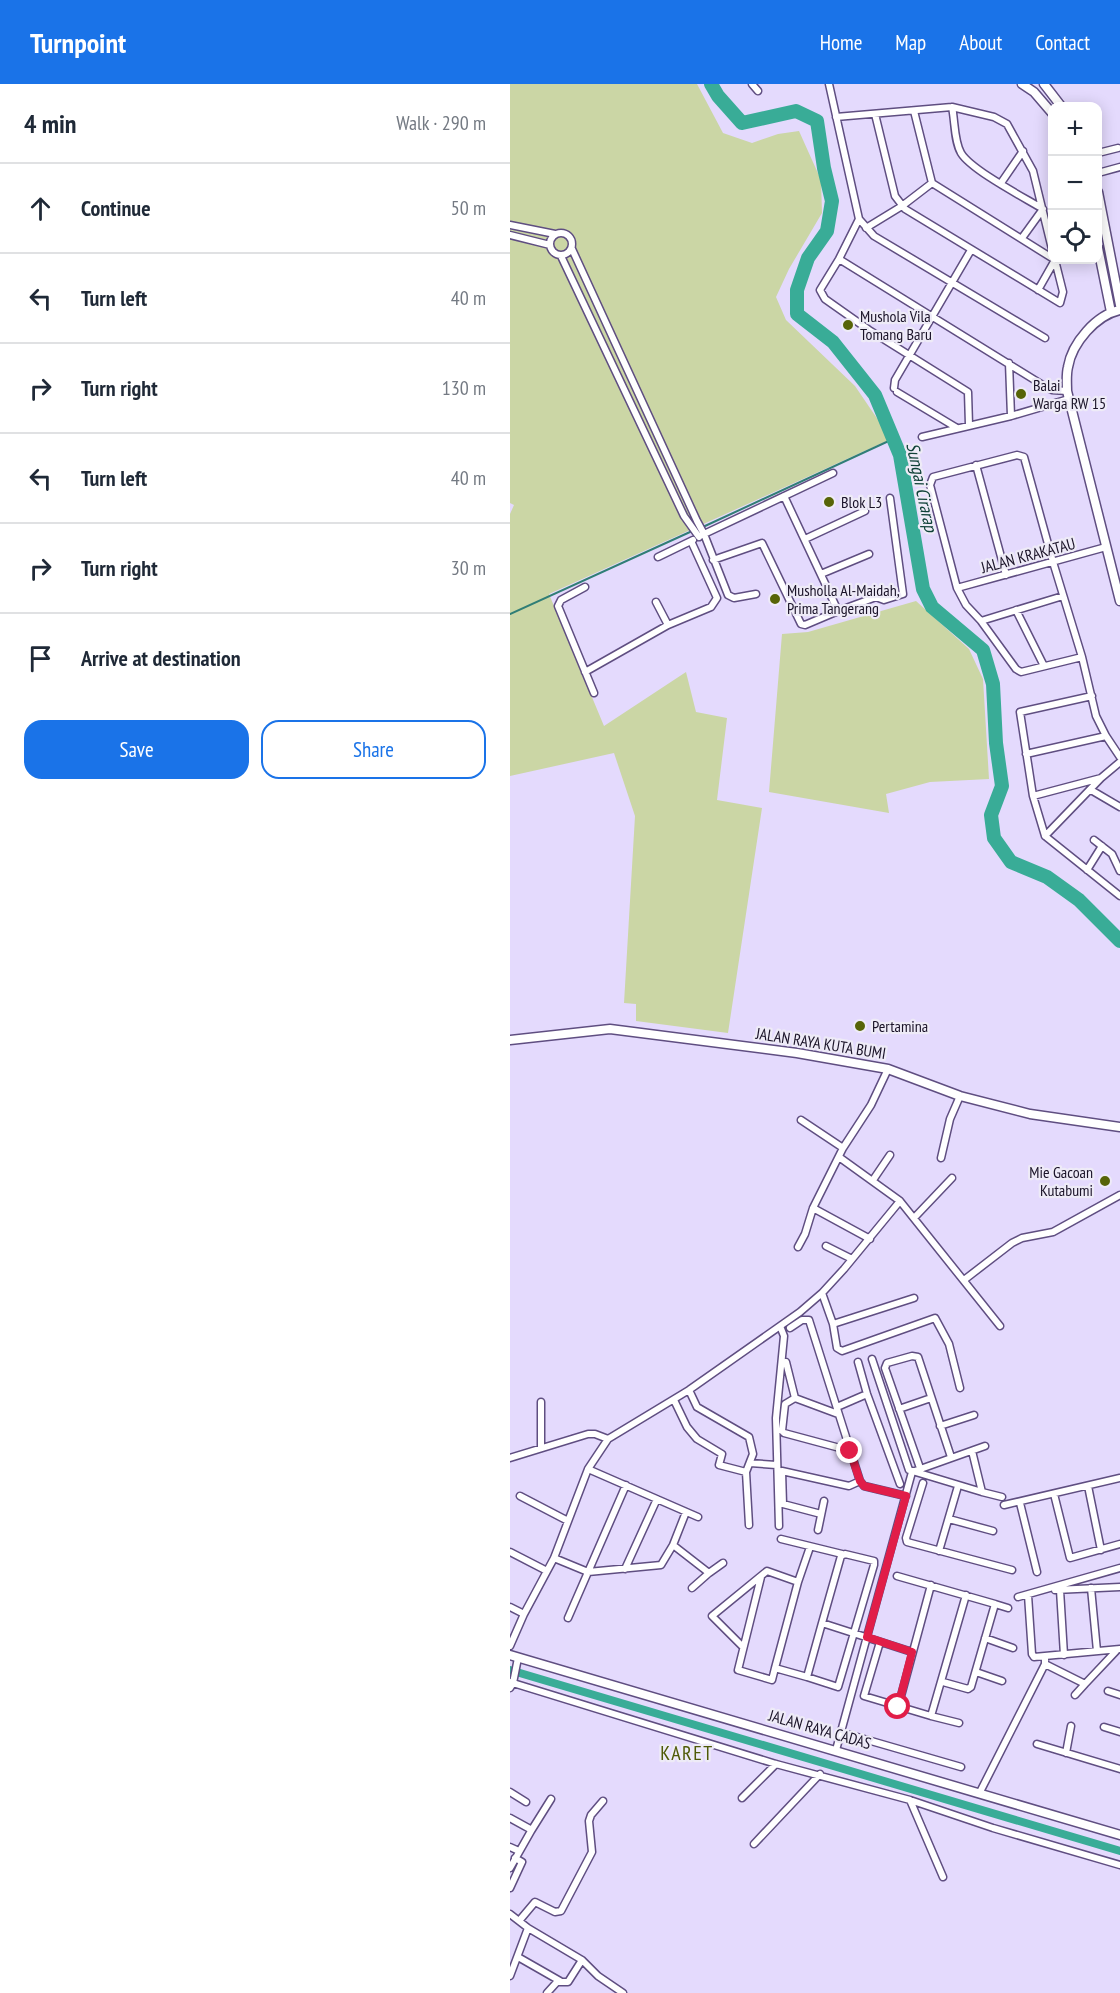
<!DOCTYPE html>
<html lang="en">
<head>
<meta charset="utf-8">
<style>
	:root { --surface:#fff; --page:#f6f6f7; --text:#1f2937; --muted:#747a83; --line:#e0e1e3; --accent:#1a73e8 }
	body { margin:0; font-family:"PT Sans Narrow",sans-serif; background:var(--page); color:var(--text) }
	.controls { position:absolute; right:18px; top:18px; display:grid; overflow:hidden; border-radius:12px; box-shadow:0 3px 15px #0003 }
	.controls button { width:54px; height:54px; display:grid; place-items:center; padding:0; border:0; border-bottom:2px solid var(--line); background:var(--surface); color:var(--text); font:30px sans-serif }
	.stop { position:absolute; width:18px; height:18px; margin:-14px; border:4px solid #e11d48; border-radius:50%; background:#fff }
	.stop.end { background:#e11d48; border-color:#fff; box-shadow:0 2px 6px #0008 }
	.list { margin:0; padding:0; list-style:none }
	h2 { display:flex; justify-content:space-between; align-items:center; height:78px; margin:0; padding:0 24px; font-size:26px }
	h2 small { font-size:20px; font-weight:400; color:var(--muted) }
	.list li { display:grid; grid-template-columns:39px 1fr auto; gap:18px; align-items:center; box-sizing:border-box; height:90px; padding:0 24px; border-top:2px solid var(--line) }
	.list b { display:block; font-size:22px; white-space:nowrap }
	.list em { font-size:20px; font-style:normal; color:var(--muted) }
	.actions { display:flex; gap:12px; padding:18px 24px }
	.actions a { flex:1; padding:14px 0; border:2px solid var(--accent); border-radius:18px; text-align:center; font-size:21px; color:var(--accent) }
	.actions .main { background:var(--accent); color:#fff }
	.icon { flex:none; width:33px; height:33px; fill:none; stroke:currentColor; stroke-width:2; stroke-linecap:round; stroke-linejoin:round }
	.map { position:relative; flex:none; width:610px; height:1909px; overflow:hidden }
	header { display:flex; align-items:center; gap:36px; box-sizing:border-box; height:84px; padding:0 30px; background:var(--accent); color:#fff }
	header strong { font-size:28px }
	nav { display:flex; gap:33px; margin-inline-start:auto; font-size:21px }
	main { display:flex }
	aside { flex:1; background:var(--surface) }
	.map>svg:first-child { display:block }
	.green { fill:#cbd6a5 }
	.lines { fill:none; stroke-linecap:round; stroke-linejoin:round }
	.stream { stroke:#307e76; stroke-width:2 }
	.canal { stroke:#39ac97; stroke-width:8 }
	.river { stroke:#39ac97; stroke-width:14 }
	.street-casing { stroke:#5f4e81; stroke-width:9 }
	.secondary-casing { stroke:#5f4e81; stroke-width:11 }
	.street { stroke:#fff; stroke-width:6 }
	.secondary { stroke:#fff; stroke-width:8 }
	.route { stroke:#e11d48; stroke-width:8 }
	.poi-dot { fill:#576407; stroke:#eeebf7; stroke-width:2 }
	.labels { text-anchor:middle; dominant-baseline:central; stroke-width:4.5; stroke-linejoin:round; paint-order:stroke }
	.poi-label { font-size:16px; fill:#1a1328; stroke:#eeebf7; text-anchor:start }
	.street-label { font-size:16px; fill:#1a1328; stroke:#eeebf7 }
	.water-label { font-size:18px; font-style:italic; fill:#0f4138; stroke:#eeebf7 }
	.quarter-label { font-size:20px; letter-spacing:1.5px; fill:#4f5a07; stroke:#eeebf7 }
</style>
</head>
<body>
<header>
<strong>Turnpoint</strong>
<nav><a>Home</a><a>Map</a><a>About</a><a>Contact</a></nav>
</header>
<main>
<aside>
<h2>4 min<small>Walk · 290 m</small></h2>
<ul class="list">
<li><svg class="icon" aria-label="ahead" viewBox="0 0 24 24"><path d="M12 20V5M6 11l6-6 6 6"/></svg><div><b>Continue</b></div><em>50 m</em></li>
<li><svg class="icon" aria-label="left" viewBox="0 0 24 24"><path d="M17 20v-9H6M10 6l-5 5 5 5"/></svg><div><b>Turn left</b></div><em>40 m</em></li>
<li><svg class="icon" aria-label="right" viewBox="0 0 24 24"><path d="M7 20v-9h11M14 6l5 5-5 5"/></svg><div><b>Turn right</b></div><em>130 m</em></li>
<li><svg class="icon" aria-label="left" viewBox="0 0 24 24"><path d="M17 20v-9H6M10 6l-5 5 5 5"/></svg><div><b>Turn left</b></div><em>40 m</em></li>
<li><svg class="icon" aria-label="right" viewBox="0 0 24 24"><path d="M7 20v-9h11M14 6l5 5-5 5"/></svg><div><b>Turn right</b></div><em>30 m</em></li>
<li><svg class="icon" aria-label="arrive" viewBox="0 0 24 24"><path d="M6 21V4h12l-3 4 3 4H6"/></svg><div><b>Arrive at destination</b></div></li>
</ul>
<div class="actions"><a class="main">Save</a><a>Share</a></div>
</aside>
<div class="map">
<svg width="610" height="1909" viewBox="0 0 610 1909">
	<rect width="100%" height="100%" fill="#e4dafd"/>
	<path class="green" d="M0,0H187L213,49L242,59L268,50L289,47L311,96L312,129L279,185L266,213L276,236L345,302L381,355L39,510L94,642L176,588L186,628L217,634L207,716L252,724L218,949L126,937V920L114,919L125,732L104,669L0,692V430L4,421L0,419Z
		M406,517L459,565L473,595L479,695L420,698L376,710L379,729L259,708L272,550L298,548Z"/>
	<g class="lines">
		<path class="stream" d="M195,442L383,355
			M0,530L180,448"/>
		<path class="canal" d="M0,1586L610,1767"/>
		<path class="river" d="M201,0L208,12L232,39L286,27L307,37L314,84L322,117L317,147L298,174L287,206V230L323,258L365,311L390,371L413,505L422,523L473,566L483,600L486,659L492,702L481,731L484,754L501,778L537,793L569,816L610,857"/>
		<defs>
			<path id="street" d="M242,0L248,7
				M319,0L349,135L364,152L535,254
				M442,23C445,37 444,57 451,69C461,86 515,114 533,125L512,154
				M404,27L422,99L542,174
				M365,30L385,112L395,125L550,219L553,208L545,176
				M326,33L442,23L484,33L497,40L523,87L542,165
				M588,69L608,64
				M588,89L610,83
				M491,99L513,67
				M349,135L329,175L310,206L315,215L359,246L458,308L459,341
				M0,141L45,150
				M356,144L392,122L422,99
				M40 160a11 11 0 1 1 22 0a11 11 0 1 1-22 0Z
				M0,151L40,161
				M62,165L187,437L194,450L218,511L224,514L246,510
				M51,172L174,432L189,453
				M329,175L536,303L542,306L557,307
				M528,206L545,176
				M499,279L501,332
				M384,304L385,296L461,166
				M387,308L447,344
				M412,353L501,332L559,315
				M466,381L496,491
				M192,451L323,389
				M295,455L355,427
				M148,473L183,456
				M203,476L252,459L291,540L295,541L328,527L274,412
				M311,490L359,470
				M75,503L51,516L48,522L84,609
				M447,504L596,463
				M146,518L158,541
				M506,526L534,582
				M328,527L366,513L374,516L393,510L380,414
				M471,537L553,512
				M572,573L511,588L506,585L471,537L456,521L447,504L420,401L423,393L507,371L514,373L543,478L572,573L586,632L596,652L610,673
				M75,588L158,541L201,523L207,514L181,457
				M582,612L510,628L523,712L535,752L610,812
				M516,670L596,652
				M581,706L610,723
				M523,712L591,694
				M535,752L591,694L610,678
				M584,756L602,770L610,787
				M577,786L592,762
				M291,1036L333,1064
				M329,1073L390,1117L490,1242
				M431,1074L440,1035L450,1012
				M363,1096L380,1071
				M303,1124L360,1155
				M404,1134L442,1094
				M316,1162L342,1175
				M288,1163L295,1150L303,1124L333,1064L361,1021L378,985
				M454,1196L502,1159L512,1154L543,1148L610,1111
				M312,1209L323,1240L327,1264L332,1267L425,1234L439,1260L450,1304
				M323,1240L404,1214
				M280,1244L292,1236H299L350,1397
				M362,1275L399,1386L472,1408
				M276,1278L285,1314
				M348,1278L357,1310L390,1400
				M164,1316L177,1343L187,1355L212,1370L209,1381L236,1388L243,1370L239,1353L187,1323L179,1306
				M31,1318V1364
				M327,1323L357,1310
				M389,1325L421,1314
				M328,1330L285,1314L275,1320L272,1347L274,1349L341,1367
				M430,1342L464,1331
				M462,1367L472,1408L492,1413
				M0,1374L78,1350H85L98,1355
				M240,1379L266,1381
				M410,1384L375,1284L377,1279L402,1272L408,1273L441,1373
				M78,1385L188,1433
				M236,1388L239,1441
				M413,1399L396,1454L397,1458L502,1486
				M578,1402L591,1466
				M544,1410L560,1474L610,1460
				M10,1412L58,1437
				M510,1419L527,1488
				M494,1421L610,1394
				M311,1430L273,1420L272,1387L339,1402L350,1397L354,1402L396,1412
				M439,1435L483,1447
				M269,1442L266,1334L274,1252L270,1242
				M308,1446L314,1417
				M271,1455L332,1470
				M163,1461L199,1489
				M429,1467L448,1402
				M0,1468L37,1487
				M44,1474L78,1488L151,1481L163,1461L176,1428
				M115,1485L147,1415
				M387,1492L485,1520L461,1603L458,1605L433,1598
				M251,1493L228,1586L262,1596L265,1584
				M182,1504L199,1489L213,1479
				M581,1504L587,1567
				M545,1506L610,1503
				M550,1506L554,1571
				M518,1511L522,1570L524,1573L610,1565
				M508,1513L610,1484
				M485,1520L498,1524
				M0,1523L14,1530
				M58,1534L116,1401
				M312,1539L331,1472L335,1470L364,1477V1481L328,1603L297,1593L312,1539L402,1568
				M475,1554L503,1564
				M370,1558L354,1612L421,1632L456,1511
				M0,1562L14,1530L44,1474L78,1385L98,1355L179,1306L290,1228L312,1209L334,1185L390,1117
				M233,1563L202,1532L257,1487L288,1498
				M535,1580L575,1600L607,1566
				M466,1588L492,1597
				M297,1593L265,1584L288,1498L300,1463
				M0,1598L266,1680L400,1716L483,1744L610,1781
				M0,1604L3,1599L8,1574
				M598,1607L610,1611
				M565,1611L575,1600
				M388,1623L421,1501
				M421,1632L449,1639
				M594,1643L610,1648
				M330,1648L451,1683
				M527,1660L610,1685
				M326,1666L402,1388L475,1362
				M556,1669L561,1642
				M0,1708L16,1718
				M470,1708L535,1580V1572
				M232,1714L266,1680
				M400,1716L433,1793
				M0,1734L20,1745L21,1747L0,1784
				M21,1747L41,1715
				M244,1760L310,1690
				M0,1763L9,1767
				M0,1804L12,1778L5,1774
				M0,1830L18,1844L72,1876L88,1892L113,1909
				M9,1837L25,1818L45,1828L51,1827L82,1768L79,1737L81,1731L93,1717
				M8,1873L50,1897
				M0,1892L18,1844
				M37,1909L47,1898H58L72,1876"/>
			<path id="secondary" d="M512,0L524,8L542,29
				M534,0L551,22
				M588,108L610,221
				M588,164L601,228
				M610,226C586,231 562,259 558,283C556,291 557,300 557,307L610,517
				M0,956L100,945L287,969L378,985L450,1012L520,1030L610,1043
				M0,1571L610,1751"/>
		</defs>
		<use href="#street" class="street-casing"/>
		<use href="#secondary" class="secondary-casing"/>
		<use href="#street" class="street"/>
		<use href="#secondary" class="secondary"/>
	</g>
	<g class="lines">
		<path class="route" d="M340,1367L350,1397L354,1402L396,1412L357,1553L402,1568L388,1623"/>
	</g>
	<g class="poi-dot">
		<circle cx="338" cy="241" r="6"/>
		<circle cx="511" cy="310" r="6"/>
		<circle cx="319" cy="418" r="6"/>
		<circle cx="265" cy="515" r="6"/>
		<circle cx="350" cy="942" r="6"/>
		<circle cx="595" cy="1097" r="6"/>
	</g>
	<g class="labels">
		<g class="poi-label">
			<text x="350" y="232">Mushola Vila<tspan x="350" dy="18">Tomang Baru</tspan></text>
			<text x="523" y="301">Balai<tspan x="523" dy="18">Warga RW 15</tspan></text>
			<text x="331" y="418">Blok L3</text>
			<text x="277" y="506">Musholla Al-Maidah,<tspan x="277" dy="18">Prima Tangerang</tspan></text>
			<text x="362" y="942">Pertamina</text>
			<text x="583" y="1088" text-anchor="end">Mie Gacoan<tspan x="583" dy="18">Kutabumi</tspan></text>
		</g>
		<g class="street-label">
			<text transform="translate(518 471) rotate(-15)">JALAN KRAKATAU</text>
			<text transform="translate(311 959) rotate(9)">JALAN RAYA KUTA BUMI</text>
			<text transform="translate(310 1645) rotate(16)">JALAN RAYA CADAS</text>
		</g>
		<g class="water-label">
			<text transform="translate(412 403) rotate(78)">Sungai Cirarap</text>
		</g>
		<g class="quarter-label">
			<text x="177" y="1669">KARET</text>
		</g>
	</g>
</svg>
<div class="controls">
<button>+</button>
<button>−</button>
<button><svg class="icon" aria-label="locate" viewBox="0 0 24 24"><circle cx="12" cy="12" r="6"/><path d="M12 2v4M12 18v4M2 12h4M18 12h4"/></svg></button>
</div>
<div class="stop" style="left:388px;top:1623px"></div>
<div class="stop end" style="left:340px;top:1367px"></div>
</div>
</main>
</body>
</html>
